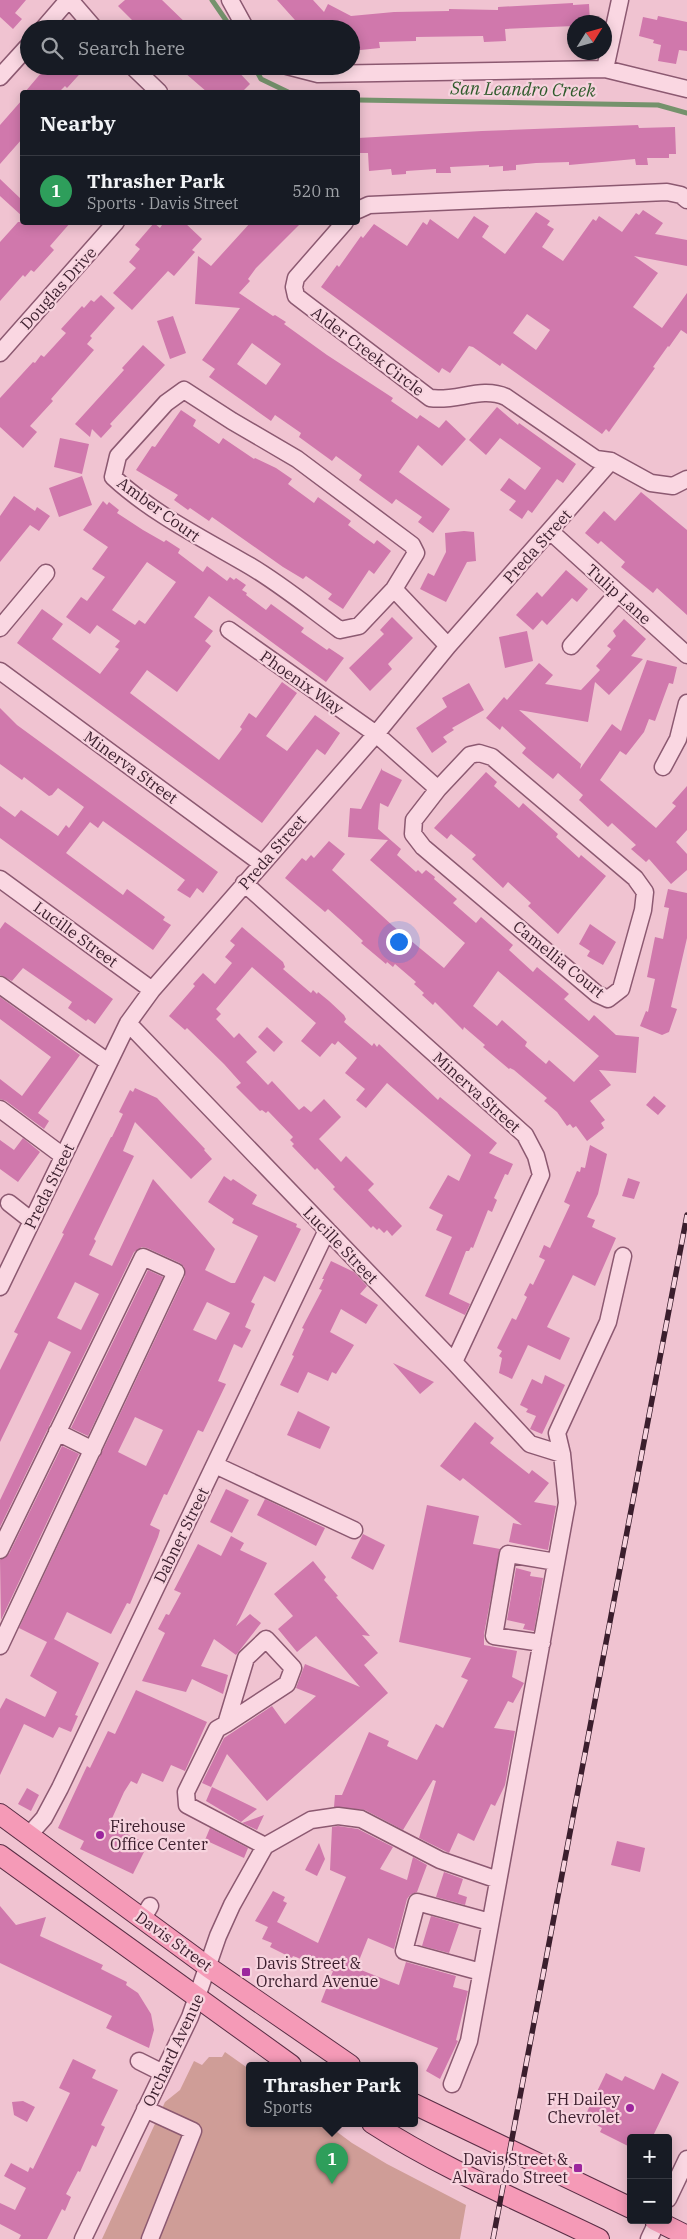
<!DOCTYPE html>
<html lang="en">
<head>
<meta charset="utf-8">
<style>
	:root { --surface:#171b24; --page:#242831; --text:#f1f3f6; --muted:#9ea1a6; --line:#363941; --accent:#ea580c }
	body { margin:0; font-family:"IBM Plex Serif",serif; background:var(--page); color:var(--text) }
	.controls { position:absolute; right:15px; bottom:15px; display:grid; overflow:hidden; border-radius:5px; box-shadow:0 2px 12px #0003 }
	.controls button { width:45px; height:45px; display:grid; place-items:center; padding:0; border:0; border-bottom:1px solid var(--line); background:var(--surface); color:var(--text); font:25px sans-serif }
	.compass { position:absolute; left:567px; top:15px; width:45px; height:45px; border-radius:50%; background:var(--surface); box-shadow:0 2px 12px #0003; rotate:53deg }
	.you { position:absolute; left:398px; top:941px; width:18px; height:18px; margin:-12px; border:4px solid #fff; border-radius:50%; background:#1a73e8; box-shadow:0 0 0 8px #1a73e833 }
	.badge { display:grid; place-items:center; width:32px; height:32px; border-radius:50%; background:var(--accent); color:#fff; font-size:16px; font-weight:700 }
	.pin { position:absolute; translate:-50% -41px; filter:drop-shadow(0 1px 2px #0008) }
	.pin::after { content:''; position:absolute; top:26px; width:18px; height:15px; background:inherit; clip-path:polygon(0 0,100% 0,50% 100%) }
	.popup { position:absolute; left:246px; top:2062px; width:172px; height:65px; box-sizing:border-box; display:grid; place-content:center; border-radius:5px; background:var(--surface); filter:drop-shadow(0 1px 4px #0005); font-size:16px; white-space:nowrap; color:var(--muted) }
	.popup b { font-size:19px; color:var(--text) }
	.popup::after { content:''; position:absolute; left:50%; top:100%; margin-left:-10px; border:10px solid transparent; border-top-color:var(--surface) }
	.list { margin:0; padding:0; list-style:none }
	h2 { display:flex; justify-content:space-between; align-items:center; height:65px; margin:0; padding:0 20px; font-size:21px }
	h2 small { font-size:16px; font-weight:400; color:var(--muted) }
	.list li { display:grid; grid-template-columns:32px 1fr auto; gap:15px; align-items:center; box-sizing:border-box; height:70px; padding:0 20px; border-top:1px solid var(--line) }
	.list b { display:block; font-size:19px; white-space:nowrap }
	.list p { margin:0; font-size:16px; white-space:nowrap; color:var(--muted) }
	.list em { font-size:16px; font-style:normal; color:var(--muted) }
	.icon { flex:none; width:28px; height:28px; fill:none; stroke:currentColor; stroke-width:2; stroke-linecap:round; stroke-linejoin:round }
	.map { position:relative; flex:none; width:687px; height:2239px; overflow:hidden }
	.search { position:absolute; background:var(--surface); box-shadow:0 2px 12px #0003; left:20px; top:20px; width:340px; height:55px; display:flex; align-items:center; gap:12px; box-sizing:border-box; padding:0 18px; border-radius:28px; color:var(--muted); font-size:19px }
	.panel { position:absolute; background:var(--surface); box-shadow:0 2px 12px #0003; left:20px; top:90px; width:340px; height:135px; border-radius:5px }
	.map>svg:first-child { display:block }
	.green { fill:#cf9d97 }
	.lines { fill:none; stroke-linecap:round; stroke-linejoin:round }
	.stream { stroke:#75926c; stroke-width:5 }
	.building { fill:#d078ac; fill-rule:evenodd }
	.minor-casing { stroke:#8c5971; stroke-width:19 }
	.major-casing { stroke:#592d45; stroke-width:22 }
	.minor { stroke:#fad7e2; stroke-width:16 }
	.major { stroke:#f59ab7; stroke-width:20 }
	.rail-casing { stroke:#3b1e2d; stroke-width:5.5 }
	.rail { stroke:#f7d3de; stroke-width:4; stroke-dasharray:11; stroke-linecap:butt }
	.poi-dot { fill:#9c269d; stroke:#f7d3de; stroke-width:2 }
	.labels { text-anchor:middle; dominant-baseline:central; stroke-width:4.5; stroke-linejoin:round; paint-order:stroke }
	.street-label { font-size:16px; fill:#3b1e2d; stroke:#f7d3de }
	.poi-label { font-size:16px; fill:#3b1e2d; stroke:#f7d3de; text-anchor:start }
	.water-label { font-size:18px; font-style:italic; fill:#305b2c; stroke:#f7d3de }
</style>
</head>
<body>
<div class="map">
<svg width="687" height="2239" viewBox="0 0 687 2239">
	<rect width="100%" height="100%" fill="#f0c3d1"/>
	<path class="green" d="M225,2052L249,2069L250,2123H325L352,2143L387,2164L466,2205L460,2239H102L165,2102L180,2090L194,2061L202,2065L209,2057H222Z"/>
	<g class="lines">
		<path class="stream" d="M212,0L232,29
			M254,66L261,79L288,92
			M358,100L658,105L687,113"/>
	</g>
	<path class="building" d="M0,0H26L15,13L22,19L13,29L0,17Z
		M125,0H162L192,29H123L132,20L118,6Z
		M277,0H313L324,12L328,4L351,16L394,12L449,11V9L498,10V7L573,3V5L589,4L590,22H574V26L505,29L506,41L484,42L483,36L416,37V41L379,42L380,48L351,51V29H303Z
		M658,16L687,22V51L679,50L676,64L658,61L661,45L653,43L654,40L639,36L643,17L657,20Z
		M47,66H87L67,88L65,86L59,92H25Z
		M177,66H233L250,84L242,92H207Z
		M22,100V139L0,164V125Z
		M638,125L639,128L675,127L676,154H669V158H647L648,165H636L635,159L569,165V162L536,163L516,165V170L503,171V166L489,167V165L450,167L451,173H436V169L406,171V174L392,175L391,169L369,171L368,153H358V138L482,131Z
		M0,179L22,200V216L0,196Z
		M643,210L663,223L655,234L687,240V266L634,256L658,273L633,307L662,328L687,293V334L681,330L669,347L668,346L653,367L655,368L609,432L606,429L602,434L502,363L500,366L473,347L469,346L450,373L442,368L439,373L321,287L337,265L339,267L361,236L363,238L374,224L407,246L423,222L427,225L430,219L458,239L474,216L489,226L482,237L505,254L536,212L550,221L547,225L554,229L542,247L563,261L593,219L596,221L599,216L622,232L636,213L639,215ZM527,314L550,330L536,350L513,333Z
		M18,222H71L50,246L54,250L34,272L31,270L25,277L23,275L0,301V242Z
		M164,222H184L202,239L192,250L195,252L174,276L168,271L132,310L113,293L136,268L129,262L140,249L135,245L154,223L160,228Z
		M251,222H302L256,268L248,279L250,281L239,293L273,316L275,315L286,322L284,324L327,355L393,398L391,401L417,419L420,415L439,428L446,420L466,439L442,466L418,445L399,472L450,509L433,533L418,522L422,517L396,499L392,504L359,480L362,475L336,456L332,461L299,437L301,433L275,415L271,421L209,377L215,369L202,360L240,308L195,304L198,256L211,266ZM252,343L281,364L266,385L237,364Z
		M101,295L115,308L90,336L92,338L87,344L94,350L51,399L53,401L30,426L37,432L23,448L0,427V398L33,362L35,363L41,355L44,357L66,333L61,329L82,306L84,308L91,300L94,302Z
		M173,316L186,353L170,359L157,321Z
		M143,345L165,365L110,424L112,426L101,438L92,429L90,437L75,424L124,370L122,368Z
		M497,407L518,425L519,423L576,464L563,483L557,479L532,513L528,510L522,519L509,510L516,501L500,490L509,478L525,490L541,468L500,438L486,455L469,440Z
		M181,410L196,420L193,426L219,444L223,438L254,459L255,458L276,468L292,479L288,484L314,503L318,497L351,521L348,525L364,537L374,544L377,540L391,551L374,574L369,570L343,609L328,599L332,594L306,576L303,579L283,567L212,517L209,521L190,508L188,510L174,500L178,495L136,470L152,446L155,447Z
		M60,438L89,444L82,474L54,467Z
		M82,476L92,505L59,517L49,488Z
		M641,492L687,530V615L657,588L653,593L621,567L625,562L601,541L598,544L585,533L604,511L615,521Z
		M14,496L35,511L37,507L50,516L39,531L30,525L0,562V516Z
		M103,501L107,505L109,502L119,510L117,513L143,530L164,542L166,540L180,549L178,553L203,572L207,566L227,581L230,577L234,580L236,578L246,585L242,590L247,593L246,595L266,610L271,604L304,628L301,632L327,650L329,648L344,658L326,682L209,596L194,617L213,631L205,641L211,646L177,692L147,670L130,693L219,760L242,729L240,727L249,713L256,718L282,682L297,693L266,736L287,751L315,715L340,733L325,755L317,749L262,823L17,643L42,609L63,624L52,639L100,674L119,649L115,647L120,641L97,625L90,634L66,617L81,597L87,601L105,577L92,569L108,547L83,530ZM147,562L176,582L145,624L139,620L135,625L112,610Z
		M464,531L474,532L476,561L467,562L446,602L420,589L428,573L434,576L446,552L445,533Z
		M566,570L588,589L577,602L572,598L547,625L542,620L533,630L516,615L537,592L542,597Z
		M392,617L413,638L388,664L392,669L370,691L349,668L384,634L380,630Z
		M624,619L646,639L631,656L643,659L609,695L595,682L588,722L519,710L581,764L580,769L612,724L621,731L647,660L677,667L673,684L669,683L655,721L649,719L644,732L626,755L620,751L600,780L656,828L676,806L672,803L687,786V830L676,842L687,854V870L671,884L649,859L646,862L631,849L636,845L612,823L608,827L579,800L583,795L558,773L553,779L536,765L522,753L526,748L502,726L500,730L486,718L504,697L507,700L539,663L553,675L545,684L581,690L600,670L596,666L611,649L607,646L616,636L613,631Z
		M527,631L533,661L505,668L499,637Z
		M469,683L484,710L452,728L454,730L443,737L447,742L432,753L416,728L447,707L442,698Z
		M0,708L17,725L218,872L203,893L197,888L190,898L177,890L185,880L103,821L98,828L90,822L66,853L123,895L127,889L165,917L163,920L171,925L153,950L0,838V806L15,817L21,810L58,836L66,825L69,828L84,807L58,788L52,795L49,796L24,777L22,780L0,764Z
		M382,768V770L402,780L388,807L380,803L378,829L401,849L397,855L416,872L418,870L422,874L426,870L435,877L434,879L457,899L453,903L476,923L481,917L513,945L509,950L533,972L537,967L569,994L564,999L589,1021L594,1015L616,1035L639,1037L636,1073L599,1070L611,1085L590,1101L605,1120L601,1123L604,1128L587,1141L576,1126L573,1128L570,1124L567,1126L557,1112L544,1101L547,1098L514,1070L510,1068L509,1069L483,1047L485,1045L464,1027L463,1030L435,1002L433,1005L422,995L424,993L414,984L416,982L395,964L393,967L387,962L386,964L361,943L363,941L348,927L328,909L325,912L285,878L302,858L306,861L311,855L314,858L329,841L345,854L332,870L393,926L444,968L465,943L370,860L388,840L348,837L350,808L361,809ZM498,971L599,1056L574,1082L549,1060L546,1064L525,1046L527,1042L502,1020L497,1026L473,1006Z
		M486,772L497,782L494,786L519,808L523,803L558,834L556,837L579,858L581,855L606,876L558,934L528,906L531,903L508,882L503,888L472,859L476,855L451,834L447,839L434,828Z
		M668,889L687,893V938L671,1007L677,1009L669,1032L662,1035L640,1026L646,1011L648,1012L655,979L647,977L655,937L663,939L669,908L664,907Z
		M5,922L113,999L95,1024L88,1019L86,1021L68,1008L72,1002L23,968L12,981L0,975V929Z
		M590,924L616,942L603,965L587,956L590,951L579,944Z
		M242,927L283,962L285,967L283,969L311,993L313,990L317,994L318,992L329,1001L344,1015L346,1019L344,1022L372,1046L374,1043L377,1047L379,1044L438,1100L440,1097L497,1143L489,1153L513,1164L508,1175L505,1174L494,1198L497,1200L492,1212L488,1210L473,1248L471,1247L469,1251H466L449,1294L470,1304L465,1315L425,1296L452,1237L436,1230L443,1215L429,1208L448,1175L459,1181L471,1155L387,1083L366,1108L356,1100L365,1089L345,1073L357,1058L338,1041L335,1045L332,1043L320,1057L301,1041L316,1023L252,967L216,1009L221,1014L216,1019L234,1038L239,1033L257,1052L246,1062L268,1085L272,1081L299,1110L304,1106L311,1112L324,1099L341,1117L319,1139L341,1162L346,1156L374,1184L368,1190L402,1226L392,1236L387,1230L384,1233L379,1228L377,1230L373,1226L371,1228L333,1189L335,1187L317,1168L315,1170L292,1146L294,1144L290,1140L293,1137L268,1111L266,1113L262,1110L260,1111L236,1087L241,1083L224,1064L187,1028L185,1030L169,1016L195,986L193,984L203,973L215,984L232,963L225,957L235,945L230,941Z
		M0,997L80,1055L38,1113L49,1121L44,1129L6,1101L0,1099V1079L22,1096L51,1057L0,1019Z
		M267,1027L283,1042L274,1052L258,1037Z
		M135,1088L157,1098L205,1149L204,1150L212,1159L191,1179L135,1122L123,1151L134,1156L94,1239L96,1241L89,1255L112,1266L153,1179L215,1249L205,1270L231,1283H235L258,1236L232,1223L234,1219L208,1202L224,1176L231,1181L233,1179L257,1195L252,1204L297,1224L296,1227L301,1229L275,1282L264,1276L251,1302L255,1304L245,1327L251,1330L242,1348L234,1344L218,1381L226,1384L203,1432L198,1430L167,1495L164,1494L150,1525L160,1530L158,1537L130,1604L127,1603L111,1634L67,1612L54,1639L99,1663L75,1715L78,1716L71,1732L59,1727L53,1738L24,1724L0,1775V1709L6,1698L45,1717L57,1692L30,1676L47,1642L19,1628L185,1276L184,1267L180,1263L147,1248L142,1247L134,1252L0,1527V1500L71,1352L49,1341L0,1442V1370L18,1334L14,1332L64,1234L62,1233L111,1137H112L123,1114L119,1112L130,1090L133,1092ZM75,1282L99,1294L81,1330L57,1318ZM207,1302L230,1313L216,1340L193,1330ZM135,1417L163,1430L146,1466L118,1452Z
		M654,1096L666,1106L658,1115L646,1105Z
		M23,1138L40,1152L18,1182L0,1169V1140L14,1150Z
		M590,1145L607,1154L598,1194L587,1217L595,1220L592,1227L616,1238L595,1286L573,1275L547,1327L570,1338L560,1360L528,1345L512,1379L499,1373L502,1358L499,1356L502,1351L497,1348L512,1318L516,1320L527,1297L524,1295L530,1283L533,1285L545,1260L539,1257L544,1245L550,1248L570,1205L564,1202L577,1171L580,1172L581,1167L585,1168Z
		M628,1178L640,1182L634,1199L622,1196Z
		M331,1261L354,1272L367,1286L360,1294L378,1305L366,1324L341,1309L330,1332L354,1345L336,1374L332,1372L328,1381L308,1372L298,1393L280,1385L294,1356L292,1355L304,1329L302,1328L322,1290L319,1289L324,1279H322Z
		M148,1270L163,1277L88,1436L71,1428Z
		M393,1363L434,1382L420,1394Z
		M545,1375L565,1385L542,1434L530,1429L536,1416L526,1412L528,1409L520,1405L532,1379L542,1384Z
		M298,1411L330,1427L320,1449L287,1435Z
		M475,1422L494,1438L490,1443L506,1456L529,1474L532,1470L549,1483L534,1502L556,1506L548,1550L509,1542L513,1523L522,1525L463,1478L460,1481L440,1466Z
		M62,1446L79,1454L1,1620L0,1560L9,1554Z
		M226,1489L249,1500L232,1533L210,1522Z
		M265,1499L325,1528L316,1546L257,1515Z
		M427,1505L479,1516L473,1544L500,1549L484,1634V1645L517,1651L512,1677L524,1683L513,1703L508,1701L494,1728L515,1731L505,1785L495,1806L491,1804L474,1841L458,1833L449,1853L419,1838L436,1781L433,1780L403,1830L365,1810L334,1807L335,1795H342L369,1732L389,1741L387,1746L417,1760L436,1724L443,1728L468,1680L461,1677L471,1658L399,1642Z
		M363,1534L385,1545L373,1570L351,1558Z
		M231,1536L244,1543L240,1550L267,1563L236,1626L250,1614L261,1623L236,1655L214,1639L201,1666L228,1675L223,1694L192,1679L186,1692L142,1681L165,1633L158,1629L166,1614L169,1615L181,1593L174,1590L198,1544L221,1556Z
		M313,1561L326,1577L324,1580L338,1596L336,1597L370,1636L362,1635L378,1653L364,1665L388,1693L267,1801L227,1754L211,1787L202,1783L224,1738L272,1706L285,1724L316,1696L296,1688L305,1664L360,1687L316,1636L297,1652L278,1629L293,1616L274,1594Z
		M516,1568L531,1572L530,1576L543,1578L534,1631L523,1629L525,1624L507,1620Z
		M136,1690L207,1722L185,1771L171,1765L163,1782L142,1773L137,1784L131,1781L124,1792L109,1825L148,1844L133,1874L80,1849L84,1841L58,1828L87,1766L90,1768L108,1731L115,1734Z
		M212,1787L257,1809L241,1822L206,1801Z
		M27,1788L39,1795L31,1811L18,1804Z
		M264,1815L257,1830L242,1823Z
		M338,1826L358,1829L393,1847L380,1869L407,1880L413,1857L427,1865L417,1892L410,1895L407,1899L394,1949L368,1938L356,1968L399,1985L406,1962L456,1976L453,1987L468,1991L456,2040L458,2041L440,2079L426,2071L438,2048L321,2002L333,1971L293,1956L292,1958L270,1947L272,1943L262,1939L268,1927L255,1921L273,1891L285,1897L283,1901L287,1903L277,1922L318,1943L346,1877L330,1870L332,1827Z
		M210,1828L248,1848L244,1858L205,1840Z
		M617,1841L645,1848L640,1872L611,1865Z
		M319,1843L325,1859L317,1876L305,1870Z
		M444,1872L463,1879L458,1894L467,1897L465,1905L436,1897Z
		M0,1906L16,1925L46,1917L40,1936L103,1965L101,1969L127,1982L126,1985L138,1993L151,2014L154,2030L149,2048L106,2028L112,2016L0,1963Z
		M431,1916L459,1924L449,1953L422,1946Z
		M73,2059L96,2070L92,2078L118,2090L101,2125L105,2127L96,2147L92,2145L80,2172L78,2171L66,2194L71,2197L65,2211L62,2209L47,2239H19L21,2235L0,2224V2203L15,2210L26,2188L4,2176L11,2163L28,2172L30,2167L33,2169L70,2093L59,2088Z
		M606,2073L622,2081L625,2076L654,2090L662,2073L679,2082L652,2138H631L628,2146L600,2132L602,2128L584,2118Z
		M23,2101L35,2107L27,2122L14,2115L12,2102Z"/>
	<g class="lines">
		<defs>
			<path id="minor" d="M70,0L95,29
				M230,0L246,29
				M43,29L68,0
				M132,66L159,92
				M287,66L318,74L605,69L687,89
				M605,69L620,0
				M0,77L29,45
				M358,210L369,205L667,192L681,195L687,200
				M345,222L296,278L294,287L296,296L430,398C457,402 481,386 506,397L596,459L611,461L651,483L673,486L687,479
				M0,353L116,222
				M184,390L232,421L297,459L412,545L416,553L394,589L359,626L340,630C311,609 282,585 250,566C204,539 153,514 113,477L118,456L166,403Z
				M551,532L687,655
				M394,589L448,646
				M0,628L46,573
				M229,630L376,734L438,789
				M571,646L618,593
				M0,671L261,863
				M479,753L492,757L635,878L645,892L643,910L621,989L608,999L597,994L423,847L413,834L414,820L438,789L470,755Z
				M663,767L678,739L687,703
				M0,879L152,990
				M244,883L525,1135L536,1156L541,1175L454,1362
				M0,985L108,1062
				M128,1023L454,1362L530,1444L562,1454
				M0,1109L63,1156
				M9,1203L32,1221
				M0,1287L128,1023L152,990L376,734L448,646L611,461
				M57,1432L93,1450
				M215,1465L354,1530
				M0,1550L143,1257L176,1272L0,1646
				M542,1643L494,1636L508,1554L556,1562
				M226,1724L246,1658L266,1639L293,1668L287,1684L226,1724L217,1729L186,1792L187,1805L265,1846
				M29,1835L44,1818L60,1788L327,1230
				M143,1918L150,1906
				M481,1972L404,1951L417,1902L490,1922
				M139,2061L163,2073
				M452,2084L469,2041L567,1503L562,1454L557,1433L608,1322L623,1256
				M145,2109L193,2131L150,2239
				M668,2199L687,2159
				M83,2239L190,2017L218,1936L232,1905L265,1846L311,1820L338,1816L361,1819L440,1860L498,1880
				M649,2239L658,2220"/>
			<path id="major" d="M0,1814L208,1967L350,2065
				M0,1855L291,2065
				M414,2104L631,2208
				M372,2123C443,2169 523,2202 599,2239
				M655,2220L687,2236"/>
		</defs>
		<use href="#minor" class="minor-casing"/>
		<use href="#major" class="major-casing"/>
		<use href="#minor" class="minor"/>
		<use href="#major" class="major"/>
		<defs>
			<path id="rail" d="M493,2239L687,1215"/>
		</defs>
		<use href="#rail" class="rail-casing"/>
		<use href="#rail" class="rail"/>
	</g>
	<g class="poi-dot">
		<circle cx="100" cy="1835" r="5"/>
		<rect x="241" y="1967" width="10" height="10" rx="2.5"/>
		<circle cx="630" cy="2108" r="5"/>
		<rect x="573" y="2163" width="10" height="10" rx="2.5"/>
	</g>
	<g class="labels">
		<g class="street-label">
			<text transform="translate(58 288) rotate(-48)">Douglas Drive</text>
			<text transform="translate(368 351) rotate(37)">Alder Creek Circle</text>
			<text transform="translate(159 509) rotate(36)">Amber Court</text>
			<text transform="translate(537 546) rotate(-48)">Preda Street</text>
			<text transform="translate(619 594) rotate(42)">Tulip Lane</text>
			<text transform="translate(302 682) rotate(35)">Phoenix Way</text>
			<text transform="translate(131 767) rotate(36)">Minerva Street</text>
			<text transform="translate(272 852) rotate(-49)">Preda Street</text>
			<text transform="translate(76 934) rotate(36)">Lucille Street</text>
			<text transform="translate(559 959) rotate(39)">Camellia Court</text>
			<text transform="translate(477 1092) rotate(42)">Minerva Street</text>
			<text transform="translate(49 1186) rotate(-64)">Preda Street</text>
			<text transform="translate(341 1245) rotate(46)">Lucille Street</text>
			<text transform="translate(181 1535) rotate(-64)">Dabner Street</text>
			<text transform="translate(174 1941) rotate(36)">Davis Street</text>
			<text transform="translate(173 2050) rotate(-65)">Orchard Avenue</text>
		</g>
		<g class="poi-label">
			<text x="110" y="1826">Firehouse<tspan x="110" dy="18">Office Center</tspan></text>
			<text x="256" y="1963">Davis Street &amp;<tspan x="256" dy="18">Orchard Avenue</tspan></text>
			<text x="620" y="2099" text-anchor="end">FH Dailey<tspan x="620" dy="18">Chevrolet</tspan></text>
			<text x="568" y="2159" text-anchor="end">Davis Street &amp;<tspan x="568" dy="18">Alvarado Street</tspan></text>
		</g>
		<g class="water-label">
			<text transform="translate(523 89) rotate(1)">San Leandro Creek</text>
		</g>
	</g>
</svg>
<div class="controls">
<button>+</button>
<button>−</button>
</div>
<svg class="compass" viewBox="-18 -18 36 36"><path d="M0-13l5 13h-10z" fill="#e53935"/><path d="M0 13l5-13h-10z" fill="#9ea1a6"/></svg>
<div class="you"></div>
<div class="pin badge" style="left:332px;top:2184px;background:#2e9e5b">1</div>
<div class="popup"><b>Thrasher Park</b>Sports</div>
<div class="search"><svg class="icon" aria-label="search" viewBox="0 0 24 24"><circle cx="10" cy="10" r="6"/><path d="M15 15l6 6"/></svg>Search here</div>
<section class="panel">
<h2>Nearby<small></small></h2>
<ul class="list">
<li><span class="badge" style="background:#2e9e5b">1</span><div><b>Thrasher Park</b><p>Sports · Davis Street</p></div><em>520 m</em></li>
</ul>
</section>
</div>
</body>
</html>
